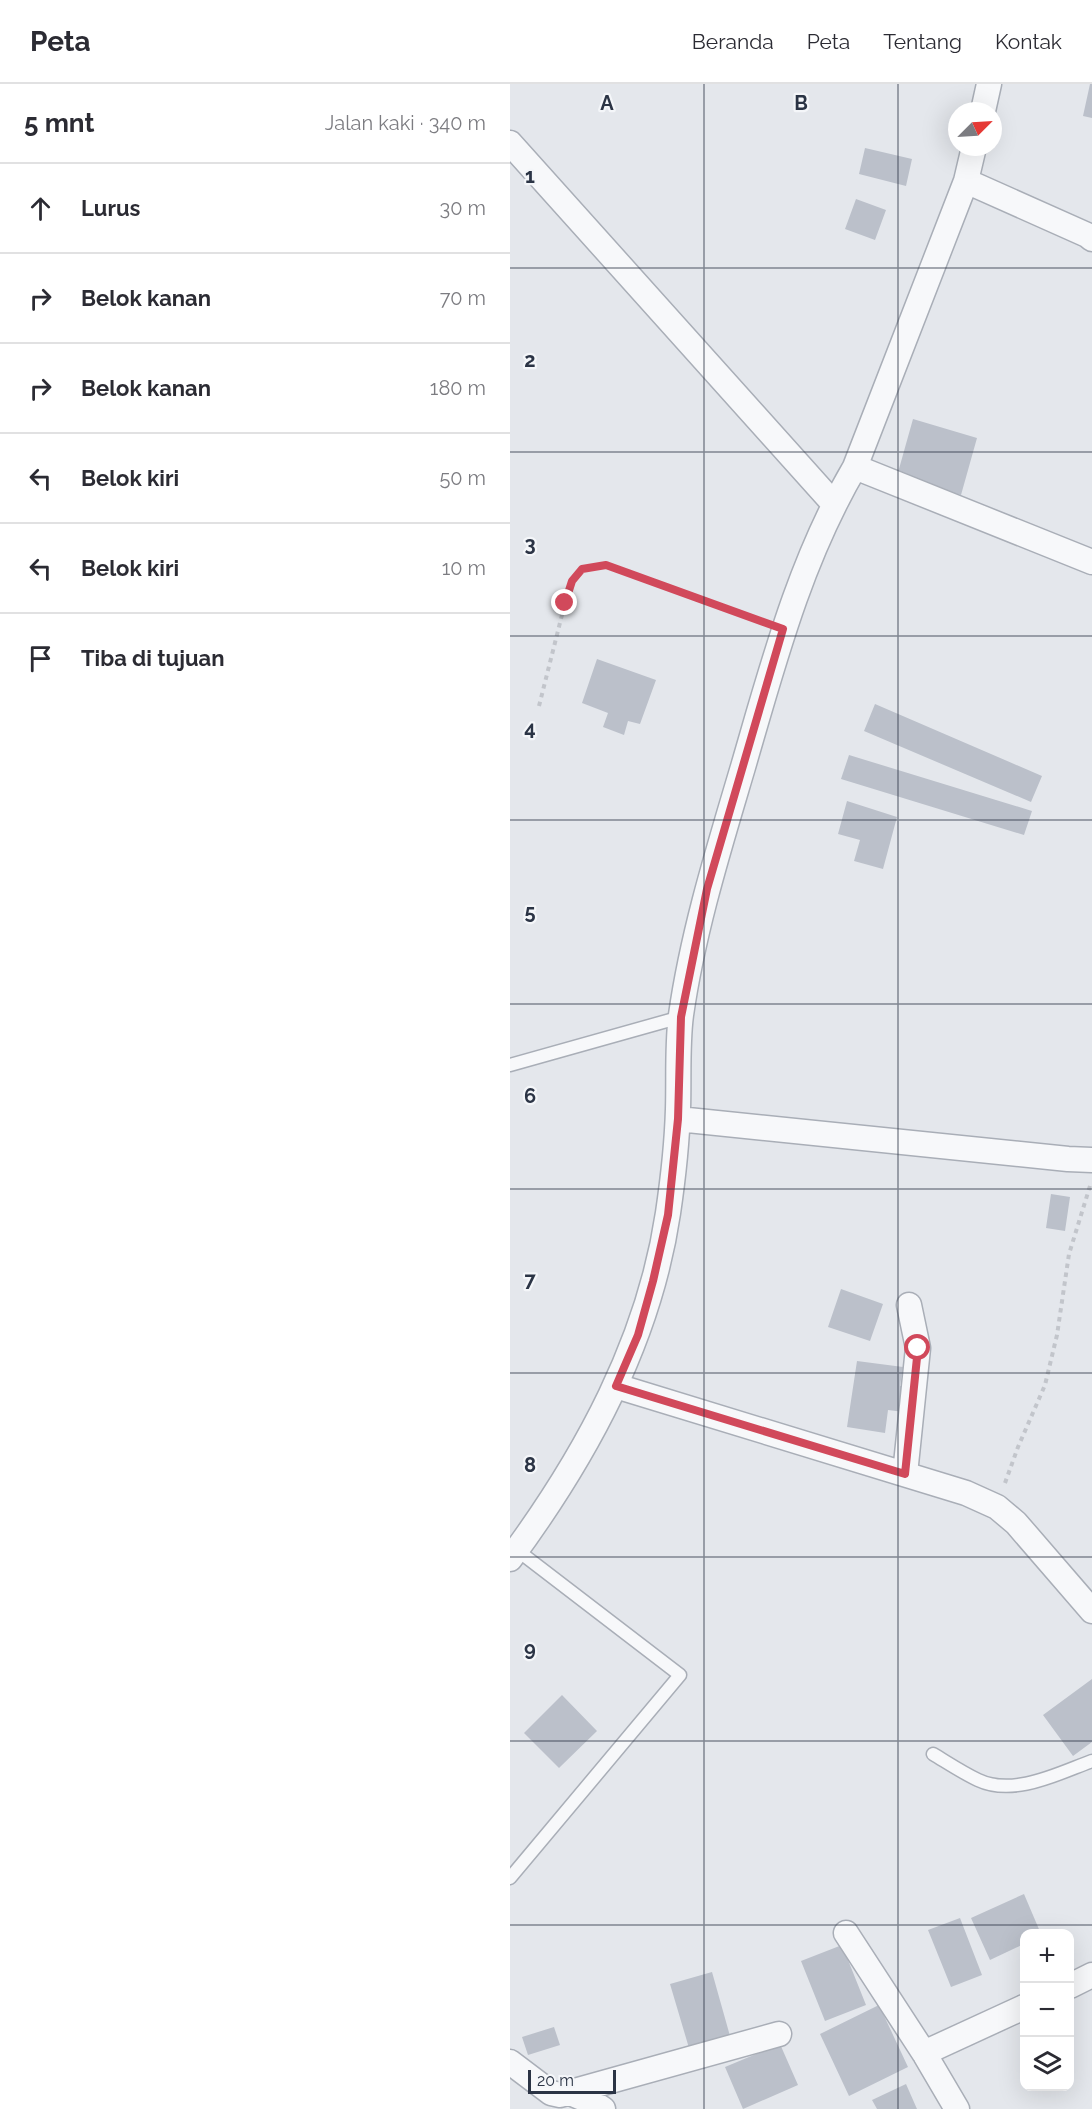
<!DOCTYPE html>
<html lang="id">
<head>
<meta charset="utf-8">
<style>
	:root { --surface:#fff; --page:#f2f2f3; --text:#2b2b33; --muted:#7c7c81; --line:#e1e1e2 }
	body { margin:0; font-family:Raleway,sans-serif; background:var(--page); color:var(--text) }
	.controls { position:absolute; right:18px; bottom:18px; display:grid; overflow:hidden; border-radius:12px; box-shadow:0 6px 24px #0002 }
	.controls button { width:54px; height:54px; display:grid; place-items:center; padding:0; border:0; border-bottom:2px solid var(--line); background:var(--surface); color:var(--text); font:30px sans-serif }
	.compass { position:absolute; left:438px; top:18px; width:54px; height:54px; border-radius:50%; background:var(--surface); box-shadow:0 6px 24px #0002; rotate:66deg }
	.scale { position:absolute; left:18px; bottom:15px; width:88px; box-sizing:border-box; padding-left:6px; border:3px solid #2b3445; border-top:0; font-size:16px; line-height:21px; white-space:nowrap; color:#2b3445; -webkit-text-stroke:4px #f4f6f9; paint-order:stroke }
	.stop { position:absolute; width:18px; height:18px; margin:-14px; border:4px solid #d1495b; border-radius:50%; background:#fff }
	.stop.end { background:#d1495b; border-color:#fff; box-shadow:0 2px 6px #0008 }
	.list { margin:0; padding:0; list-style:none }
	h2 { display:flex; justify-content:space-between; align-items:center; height:78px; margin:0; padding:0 24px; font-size:26px }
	h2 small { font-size:20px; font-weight:400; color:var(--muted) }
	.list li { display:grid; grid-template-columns:39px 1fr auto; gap:18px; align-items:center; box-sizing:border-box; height:90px; padding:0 24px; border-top:2px solid var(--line) }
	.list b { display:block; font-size:22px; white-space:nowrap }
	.list em { font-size:20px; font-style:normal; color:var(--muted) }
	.icon { flex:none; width:33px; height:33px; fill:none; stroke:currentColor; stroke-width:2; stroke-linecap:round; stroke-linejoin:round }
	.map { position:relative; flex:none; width:582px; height:2025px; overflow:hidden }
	header { display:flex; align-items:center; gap:36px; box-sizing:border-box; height:84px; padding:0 30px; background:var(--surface); border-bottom:2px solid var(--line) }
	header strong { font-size:28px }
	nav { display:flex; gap:33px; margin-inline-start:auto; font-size:21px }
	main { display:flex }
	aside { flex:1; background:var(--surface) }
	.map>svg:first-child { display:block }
	.building { fill:#bbc0ca }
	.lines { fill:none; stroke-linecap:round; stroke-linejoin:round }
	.service-casing { stroke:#a9aeb7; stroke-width:15 }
	.minor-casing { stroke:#a9aeb7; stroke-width:27 }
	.path { stroke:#c2c5cb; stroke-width:4; stroke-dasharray:4.5 4.5; stroke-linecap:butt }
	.service { stroke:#f7f8fa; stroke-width:12 }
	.minor { stroke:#f7f8fa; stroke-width:24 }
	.route { stroke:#d1495b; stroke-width:8 }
	.grid { fill:none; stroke:#2b3445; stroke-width:1.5; stroke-opacity:0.55 }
	.grid-label { font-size:20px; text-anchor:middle; font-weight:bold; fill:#2b3445; stroke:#f4f6f9; stroke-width:4.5; stroke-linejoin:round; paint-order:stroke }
</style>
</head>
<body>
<header>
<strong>Peta</strong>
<nav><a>Beranda</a><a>Peta</a><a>Tentang</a><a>Kontak</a></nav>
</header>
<main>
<aside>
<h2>5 mnt<small>Jalan kaki · 340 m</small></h2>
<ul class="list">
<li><svg class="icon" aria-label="ahead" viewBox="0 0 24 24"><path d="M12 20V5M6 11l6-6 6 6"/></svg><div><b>Lurus</b></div><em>30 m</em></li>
<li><svg class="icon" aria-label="right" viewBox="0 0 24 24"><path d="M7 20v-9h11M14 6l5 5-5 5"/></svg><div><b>Belok kanan</b></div><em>70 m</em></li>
<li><svg class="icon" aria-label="right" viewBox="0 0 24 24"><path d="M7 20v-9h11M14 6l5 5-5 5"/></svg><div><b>Belok kanan</b></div><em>180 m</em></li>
<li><svg class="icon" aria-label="left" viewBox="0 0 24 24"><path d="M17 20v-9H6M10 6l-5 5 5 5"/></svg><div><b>Belok kiri</b></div><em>50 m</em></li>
<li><svg class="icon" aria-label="left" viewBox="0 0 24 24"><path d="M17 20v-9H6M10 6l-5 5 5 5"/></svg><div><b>Belok kiri</b></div><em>10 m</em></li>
<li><svg class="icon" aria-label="arrive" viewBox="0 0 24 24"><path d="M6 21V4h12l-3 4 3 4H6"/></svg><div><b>Tiba di tujuan</b></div></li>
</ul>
</aside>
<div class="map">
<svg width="582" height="2025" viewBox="0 0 582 2025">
	<rect width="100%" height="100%" fill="#e4e7ec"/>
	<path class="building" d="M580,0H582V34L573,32Z
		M355,64L402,75L396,102L349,90Z
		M346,115L376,126L365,156L335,145Z
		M403,335L467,354L451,411L387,392Z
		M87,575L146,596L130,640L118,637L114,651L93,643L98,629L72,619Z
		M365,620L532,692L521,718L354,647Z
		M339,671L522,727L514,751L331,695Z
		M337,717L387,733L373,785L344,777L350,756L328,750Z
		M541,1110L560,1113L555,1147L536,1144Z
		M331,1205L373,1220L360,1257L318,1243Z
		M347,1277L393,1283L390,1302L398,1303L394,1328L378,1326L375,1349L337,1343Z
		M582,1595V1658L563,1672L533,1631Z
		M52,1611L87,1647L49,1684L14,1649Z
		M514,1810L531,1850H514V1860L480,1876L461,1834Z
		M450,1834L472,1891L441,1903L418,1846Z
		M332,1861L356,1921L315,1937L291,1877Z
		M202,1888L220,1952L179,1964L160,1900Z
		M369,1921L398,1983L339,2012L310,1950Z
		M44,1943L50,1961L18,1971L12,1953Z
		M270,1960L288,2001L233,2025L215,1983Z
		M396,2000L407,2025H367L362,2016Z"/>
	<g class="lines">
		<defs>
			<path id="service" d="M0,981L171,933
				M423,1670C438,1679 453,1689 468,1696C504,1713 549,1689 582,1677
				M0,1794L170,1591L7,1466"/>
			<path id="minor" d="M473,27L479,0
				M0,59L324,420
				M456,97L577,151L582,155
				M345,383L582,478
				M168,1035L558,1075L582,1076
				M106,1302L456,1409L487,1423L506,1439L582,1527
				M395,1390L408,1264L399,1221
				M0,1475C76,1372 139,1257 158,1129C163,1095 167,1059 168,1025C169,994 167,961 171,931C183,847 209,764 233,683C263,580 290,476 345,383L456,97L464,63
				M336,1849L414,1969L447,2025
				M560,1902L582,1891
				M414,1969L514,1923
				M0,1978L41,2009L50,2011L269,1950
				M60,2009L84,2019L93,2025"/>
		</defs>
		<use href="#service" class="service-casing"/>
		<use href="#minor" class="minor-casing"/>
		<path class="path" d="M29,622L55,519L62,497L72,485L96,481L249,537
			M495,1399L508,1363L535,1301L547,1251L559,1170L580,1102"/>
		<use href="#service" class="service"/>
		<use href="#minor" class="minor"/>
	</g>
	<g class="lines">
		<path class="route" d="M55,519L62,497L72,485L96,481L273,545L197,805L171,933L168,1035L158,1131L143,1197L128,1251L106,1302L395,1390L408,1264"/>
	</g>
	<path class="grid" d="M194,0V2025M388,0V2025M0,184H582M0,368H582M0,552H582M0,736H582M0,920H582M0,1105H582M0,1289H582M0,1473H582M0,1657H582M0,1841H582"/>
	<g class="grid-label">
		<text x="97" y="26">A</text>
		<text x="291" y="26">B</text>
		<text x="20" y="99">1</text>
		<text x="20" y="283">2</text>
		<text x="20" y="467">3</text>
		<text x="20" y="651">4</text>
		<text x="20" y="835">5</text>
		<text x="20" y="1019">6</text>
		<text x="20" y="1203">7</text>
		<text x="20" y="1388">8</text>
		<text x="20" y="1572">9</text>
	</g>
</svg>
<div class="controls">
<button>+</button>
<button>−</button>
<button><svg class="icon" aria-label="layers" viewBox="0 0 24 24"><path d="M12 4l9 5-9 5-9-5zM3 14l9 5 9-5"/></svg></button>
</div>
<svg class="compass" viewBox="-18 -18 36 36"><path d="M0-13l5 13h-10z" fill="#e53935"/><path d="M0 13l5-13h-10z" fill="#7c7c81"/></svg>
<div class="scale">20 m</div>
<div class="stop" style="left:408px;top:1264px"></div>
<div class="stop end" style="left:55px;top:519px"></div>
</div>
</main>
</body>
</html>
